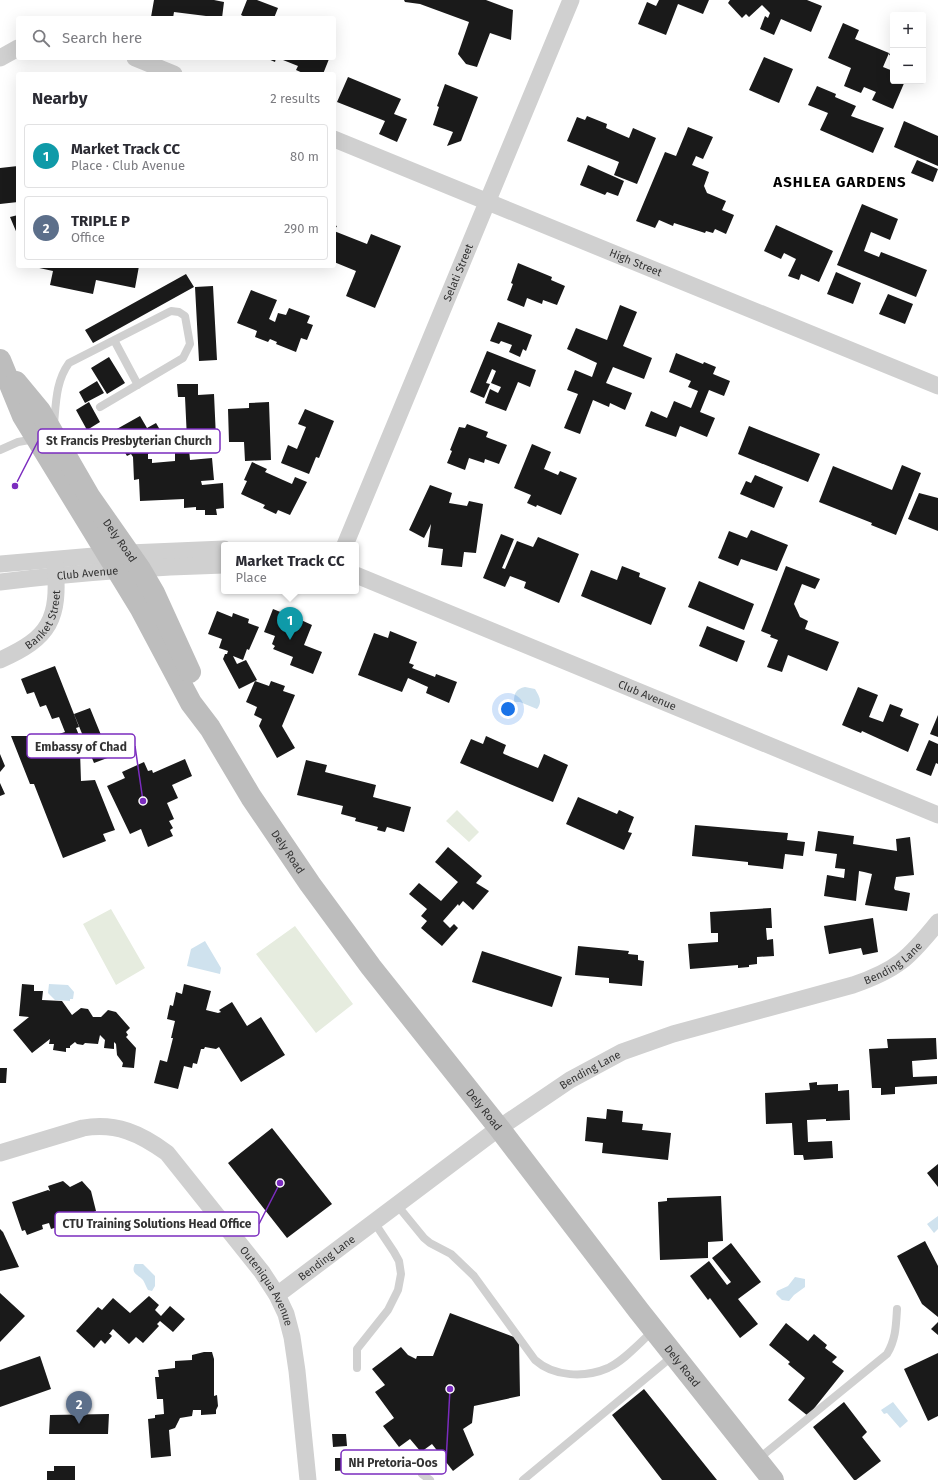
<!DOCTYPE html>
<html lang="en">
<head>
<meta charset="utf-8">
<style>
	:root { --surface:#fff; --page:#f2f2f3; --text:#2b2b33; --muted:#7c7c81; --line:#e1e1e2; --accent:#e63946 }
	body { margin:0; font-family:"Fira Sans",sans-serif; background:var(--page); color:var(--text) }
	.controls { position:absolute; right:12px; top:12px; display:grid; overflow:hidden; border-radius:4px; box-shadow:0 4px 16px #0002 }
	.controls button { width:36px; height:36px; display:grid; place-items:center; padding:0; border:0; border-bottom:1px solid var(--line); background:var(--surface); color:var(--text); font:20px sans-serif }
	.you { position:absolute; left:508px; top:709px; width:14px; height:14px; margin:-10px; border:3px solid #fff; border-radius:50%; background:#1a73e8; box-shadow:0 0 0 6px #1a73e833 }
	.badge { display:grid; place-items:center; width:26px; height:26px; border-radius:50%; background:var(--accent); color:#fff; font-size:13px; font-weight:700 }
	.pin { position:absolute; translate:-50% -33px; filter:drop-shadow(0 1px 2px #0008) }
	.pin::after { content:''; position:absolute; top:21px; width:14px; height:12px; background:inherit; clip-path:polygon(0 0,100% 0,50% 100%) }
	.popup { position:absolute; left:221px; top:542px; width:138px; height:52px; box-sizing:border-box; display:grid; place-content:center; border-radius:4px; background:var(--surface); filter:drop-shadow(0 1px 3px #0005); font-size:13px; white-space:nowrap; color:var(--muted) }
	.popup b { font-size:15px; color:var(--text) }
	.popup::after { content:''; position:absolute; left:50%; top:100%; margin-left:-8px; border:8px solid transparent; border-top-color:var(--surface) }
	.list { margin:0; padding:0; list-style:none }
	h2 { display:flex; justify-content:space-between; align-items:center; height:52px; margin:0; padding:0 16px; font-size:17px }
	h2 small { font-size:13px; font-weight:400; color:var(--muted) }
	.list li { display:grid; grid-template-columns:26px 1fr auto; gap:12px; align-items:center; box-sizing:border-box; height:64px; margin:0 8px 8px; padding:0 8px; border:1px solid var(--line); border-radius:4px }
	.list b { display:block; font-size:15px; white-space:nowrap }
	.list p { margin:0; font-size:13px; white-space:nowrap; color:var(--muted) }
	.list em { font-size:13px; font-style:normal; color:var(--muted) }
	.icon { flex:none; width:22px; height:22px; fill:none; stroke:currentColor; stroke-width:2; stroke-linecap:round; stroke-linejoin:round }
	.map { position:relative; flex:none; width:938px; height:1480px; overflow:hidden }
	.search { position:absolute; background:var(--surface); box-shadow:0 4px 16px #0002; left:16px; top:16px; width:320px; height:44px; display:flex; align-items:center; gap:10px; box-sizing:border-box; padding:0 14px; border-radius:4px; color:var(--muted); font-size:15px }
	.panel { position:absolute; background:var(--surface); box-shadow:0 4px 16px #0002; left:16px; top:72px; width:320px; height:196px; border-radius:4px }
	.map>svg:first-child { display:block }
	.green { fill:#e6ecdf }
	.water { fill:#cfe2ee }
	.building { fill:#1a1a1a }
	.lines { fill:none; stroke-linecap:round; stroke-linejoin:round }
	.lane { stroke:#d0d0d0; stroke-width:8 }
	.street { stroke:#d0d0d0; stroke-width:17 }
	.secondary { stroke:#bdbdbd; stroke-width:22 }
	.labels { text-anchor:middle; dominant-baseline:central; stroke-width:4; stroke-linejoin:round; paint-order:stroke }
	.street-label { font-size:11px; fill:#333; stroke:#fff }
	.district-label { font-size:15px; font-weight:bold; letter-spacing:1px; fill:#000; stroke:#fff }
	.leader { fill:none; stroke:#7b2cbf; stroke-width:1.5 }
	.callout-dot { fill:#7b2cbf; stroke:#fff; stroke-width:1.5 }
	.callout { fill:#fff; stroke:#7b2cbf; stroke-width:1.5 }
	.callout-label { font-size:12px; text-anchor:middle; font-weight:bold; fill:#333 }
</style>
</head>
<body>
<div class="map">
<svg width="938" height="1480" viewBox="0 0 938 1480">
	<rect width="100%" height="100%" fill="#fff"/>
	<path class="green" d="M457,810L479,832L469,842L446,821Z
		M111,909L145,968L116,985L83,924Z
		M295,926L353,1004L316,1033L256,954Z"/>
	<path class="water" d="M525,687L535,689C539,696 543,701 537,709L520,702H514C514,693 516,689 525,687Z
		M205,941L221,968L220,974L187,966L191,949Z
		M49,984L68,985L74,992L73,999H70V1001L55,1000L48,993Z
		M938,1216V1229L934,1233L927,1224Z
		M135,1264H143L155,1276V1286L152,1291L148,1290C146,1287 145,1283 143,1280C139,1275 130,1274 135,1264Z
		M795,1277L805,1279V1287L794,1295L789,1301L782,1300L776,1294L777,1291L788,1286Z
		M893,1402L908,1421L900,1428L887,1413L884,1414L881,1410Z"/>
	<path class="building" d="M154,0H214L224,2L222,18L174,12L173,18H159L151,17Z
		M247,0H257L278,8L274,18H247L241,15Z
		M404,0H486L513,10L511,40L490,33L477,67L466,64L458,54L469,22L420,4L405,2Z
		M659,0H709L703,14L678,4L666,35L638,24L647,2L656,6Z
		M730,0H807L822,6L811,32L781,19L774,35L760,29L765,16L768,18L770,13L762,5L749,17L746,14L742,18L728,3Z
		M843,23L859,30L855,39L889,53L883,67L893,71V81H905L893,109L872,100L876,92L864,87L861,93L844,86L851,68L828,58Z
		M893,46V56L889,55Z
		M764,57L793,69L779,103L749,90Z
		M266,58H276L275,62Z
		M278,58H325L329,59L323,74H305L296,70L298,66Z
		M348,77L401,99L394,114L407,119L397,142L379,134L385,121L337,102Z
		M445,84L478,97L461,141L447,146L453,132L433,125L439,107L437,106Z
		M817,86L836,94L835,97L856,106L851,116L884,128L873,153L820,130L828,113L808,105Z
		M587,116L607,124L606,128L629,138L633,128L656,138L637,184L614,175L619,162L567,141L577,117L585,120Z
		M904,121L938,136V166L894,147Z
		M688,127L713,137L703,159L696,156L692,165L709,172L704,186L707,193L726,201L722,210L734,215L726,234L715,229L713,233L706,231L705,233L674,223L673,226L659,220L655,228L636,221L665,152L676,156Z
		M917,160L938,169L933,182L911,173Z
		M588,165L624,181L618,196L607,192L605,195L580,185Z
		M18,166V202L0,204V168Z
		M862,204L898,219L890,240L871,232L864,251L879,257L881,252L927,270L916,297L837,265Z
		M18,215V236L10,217Z
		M334,225L337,226L334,231L367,244L371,234L401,246L375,308L346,296L356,271L334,262Z
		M776,225L833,251L819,282L801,274L799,280L788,276L796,259L784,253L781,259L764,251Z
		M518,263L552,277L551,280L565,286L557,305L543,300L542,304L527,298L524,307L507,300L513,284L511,283Z
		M30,266H139L135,288L96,280L93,294L50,285L53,271Z
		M836,272L861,283L853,304L827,294Z
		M186,274L194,287L93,343L85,330Z
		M213,286L217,360L199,361L195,287Z
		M251,290L277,300L269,319L275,322L278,313L286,315L289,308L310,316L307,323L313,325L307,340L301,338L296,352L276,344L277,342L270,339L268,342L255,337L257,331L237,323Z
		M888,294L913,304L905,324L879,314Z
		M620,305L637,312L623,346L652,358L644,379L613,367L606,383L632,393L625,410L610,403L609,407L593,400L580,434L564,428L578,394L567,390L575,370L592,377L597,363L567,349L576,328L607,340Z
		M498,322L532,335L526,351L523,349L520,357L509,352L512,345L501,341L499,344L490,341Z
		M487,351L536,370L530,387L518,382L506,411L485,403L490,389L498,393L501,387L491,383L496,371L492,369L486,383L490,384L484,398L470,392Z
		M676,353L703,364L704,362L716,367L713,374L730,381L724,396L709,390L700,412L715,418L707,437L680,426L676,437L645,426L651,411L667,418L674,401L691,408L698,391L688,387L691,381L669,372Z
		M109,357L125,383L107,394L91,368Z
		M97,381L104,393L85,403L79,392Z
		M177,384H198V395L214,394L216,438L187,439L185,397H178Z
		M89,402L100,422L87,430L76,410Z
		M269,402L271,460L245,461L244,442H229L228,409L249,408V403Z
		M305,409L334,421L319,458L316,457L309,474L281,463L288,445L297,449L306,427L298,424Z
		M140,416L147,428L156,423L163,435L151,441L156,450L148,454V459H152V463L175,461V447L186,446L187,449H189L190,460L212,458L214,480L201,481L202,485L223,483L224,508L216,509L217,515H205V510H196V507L184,508V499L140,501L139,479L134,480L133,457L131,454L127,456L124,451L119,453L114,445L118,437L115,430Z
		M467,424L488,432L486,437L507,445L499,464L485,459L484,463L469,458L465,470L447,463L452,451L450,450L459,427L465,428Z
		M749,426L820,454L808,482L738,454Z
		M532,444L551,452L544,469L558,475L560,471L577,478L561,515L537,505L536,507L527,503L531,495L514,488Z
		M252,462L267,469L265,472L292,484L295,477L307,482L290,515L278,510L276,514L263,508L265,505L241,494L247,481L244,480Z
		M902,465L921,473L896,535L871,525L872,523L819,502L833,466L892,490Z
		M755,475L783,487L774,508L740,494L746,481L751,483Z
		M430,485L452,493L449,503L467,506L469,501L483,504L476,553L464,552L462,567L441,565L443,549L428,547L431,524L424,538L409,530Z
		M919,493L938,498V531L908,519Z
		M751,530L788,545L777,571L741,559L738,566L718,558L729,531L747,538Z
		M501,534L514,539L502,568L505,569L517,541L533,547L538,537L579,554L559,603L524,588L526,582L510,576L505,587L483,578Z
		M622,566L640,573L639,577L666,588L651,625L581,596L591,570L617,580Z
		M786,566L820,579L815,589L802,584L794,604L800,617L808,621L805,629L839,642L827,671L788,655L782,672L767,667L778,640L770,637L771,635L761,631Z
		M699,581L754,604L744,630L688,607Z
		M273,609L283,613L285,610L302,616L301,620L312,625L304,645L322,652L313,674L290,665L293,657L273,649L275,646L272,644L275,636L264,632Z
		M217,611L232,617L233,613L249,619L248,623L259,627L249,650L247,649L243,660L233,656L237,664L246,660L257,680L239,689L223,659L225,654H227L228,651L219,648L222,639L208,634Z
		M707,626L745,641L737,662L699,646Z
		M390,631L417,642L409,663L414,665L412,668L435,677L436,674L457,682L449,703L426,693L428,687L408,678L402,692L358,675L374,633L388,638Z
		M55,666L79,727L76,728L83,745L80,746V751L81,781L95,780L115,830L103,834L106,841L63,858L34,784H30L11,736H38V747L55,741L53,736L65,732L59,717L52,719L46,705L40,707L34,692L27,694L21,679Z
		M255,681L269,686L271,681L285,686L283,691L295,695L282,726L295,748L277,758L259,726L262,719L254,715L257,707L246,702Z
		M858,687L878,695L869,717L883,722L890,704L903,709L900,716L919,724L908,752L862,731L861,733L842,725Z
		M90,708L110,757L94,763L74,714Z
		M938,715V737L930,734Z
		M486,736L506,745L503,753L504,754L538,768L544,754L568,765L553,802L460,763L471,739L483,744Z
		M929,740L938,744V764L936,763L931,776L916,770Z
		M0,754L5,766L0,772Z
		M185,759L192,776L172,785L178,798L167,803L174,819L169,821L173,828L170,830L173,836L148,847L141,829L130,834L107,786L125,778L122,772L144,762L148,771L152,770L153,773Z
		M306,760L327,765L325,772L376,785L373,797L411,807L404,832L387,827L385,832L377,830L378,827L355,821L356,818L341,814L343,806L297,795Z
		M0,783L5,794L0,796Z
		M578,797L617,814L619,810L634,817L628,832L632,833L624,850L566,824Z
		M695,825L788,833L787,840L805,842L803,856L785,854L783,869L748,865V862L692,856Z
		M818,831L854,836L853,844L897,851L896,839L910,837L914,875L896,877L894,888L895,890L910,893L907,911L865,905L872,874L864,872L859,871L856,901L824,896L827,875L844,878L845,869L835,868L837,854L815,851Z
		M448,847L482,876L476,883L489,891L473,910L463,901L459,906L458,904L443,921L450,928L454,924L458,928L442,946L421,928L427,921L421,916L427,909L409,894L419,883L441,901L458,882L435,862Z
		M771,908L772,928H766L767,940L773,939L774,956L757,957V964L749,965V967L738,968V965L690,969L688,944L718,942V933H711L710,912Z
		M873,918L878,952L863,955L861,948L829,954L824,926Z
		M578,946L629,951L628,954L638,955V960L644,961L642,986L609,983V978L575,975Z
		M482,951L562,977L552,1007L472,982Z
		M22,984L34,985V991H43L42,1000L62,1001L72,1015L81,1008L88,1009L93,1017H101L108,1010L116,1012L130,1028L126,1032L128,1035L126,1037L136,1048L134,1068L122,1067L123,1063L117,1055L116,1044L114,1042V1049L104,1048L105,1040L100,1035L98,1044L85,1043L83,1045L77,1044L75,1042L70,1046V1048H66V1052L53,1050L54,1044H49L50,1039L32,1053L13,1030L29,1017L19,1016Z
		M184,984L211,991L206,1010L218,1013L221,1012L219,1010L232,1002L247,1026L261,1017L285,1055L241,1082L219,1047L216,1049L205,1047L204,1049H201L197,1064L193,1063L192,1068L184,1066L178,1089L154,1083L160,1060L167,1062L173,1038H171L175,1021L167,1019L170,1005L173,1006L176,992L182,994Z
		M936,1038L937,1059L912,1061L913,1077L937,1076V1084L895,1087V1094L881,1095V1088H872L869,1049L888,1048L887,1039Z
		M0,1068H7L6,1083H0Z
		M817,1082V1085L838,1084V1091L849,1090L850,1120L826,1121V1119L807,1120L808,1142L832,1141L833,1158L804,1160L803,1155H794L792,1123L766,1124L765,1093L810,1090L809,1083Z
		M607,1109L623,1111L622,1122L643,1124L642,1130L671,1133L668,1160L602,1153L603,1143L585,1141L587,1117L606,1119Z
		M272,1128L332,1204L287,1238L228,1163Z
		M938,1164V1187L927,1173Z
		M63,1181L70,1187L82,1181L91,1191L96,1211L80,1218V1220L51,1229L49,1223L42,1225L43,1229L27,1235L25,1230L22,1231L12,1202L48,1190L50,1191L48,1186Z
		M721,1196L723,1241L708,1242V1258L660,1260L658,1202L667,1201V1198Z
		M0,1229L3,1232L19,1267L0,1271Z
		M925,1241L938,1266V1317L922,1304L897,1256Z
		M731,1243L761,1282L738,1299L758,1324L740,1338L710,1298L708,1300L690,1276L709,1261L727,1285L731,1282L712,1258Z
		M0,1293L25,1316L0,1342Z
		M149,1296L159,1305L155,1310L161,1316L170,1306L185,1319L173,1332L160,1321L157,1324L159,1326L143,1343L136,1337L129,1344L113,1329L109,1334L108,1332L112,1336L105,1344L101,1340L94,1348L76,1331L98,1307L102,1310L113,1298L130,1313Z
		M450,1313L519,1339L520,1396L474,1406L472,1423L463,1429L474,1455L453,1471L432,1444L421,1452L410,1439L399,1447L383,1426L394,1418L375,1392L385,1385L372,1369L401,1347L408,1355L416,1359L417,1356H433Z
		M938,1322V1335L931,1329Z
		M786,1323L808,1341L814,1334L827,1345L825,1348L837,1357L832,1362L844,1371L808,1416L788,1400L805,1378L788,1364L790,1362L769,1345Z
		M204,1352H212L214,1359V1396L217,1395L218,1406L216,1410V1414L201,1415V1410H193L192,1416L180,1418L175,1428L169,1430L171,1456L151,1458L148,1419L155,1418V1415L164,1414L163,1399H157L155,1377H159L158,1370L175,1368V1361L192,1360V1355Z
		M938,1353V1416L928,1421L904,1369Z
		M40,1356L51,1389L0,1407V1370Z
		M644,1389L717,1480H662L612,1415Z
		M844,1402L867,1432L862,1437L881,1461L856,1480H854L813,1427Z
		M109,1414L108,1434H49L50,1415Z
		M332,1434H346L347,1446L333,1447Z
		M335,1458H349V1470L335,1471Z
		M54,1466H75V1480H47V1471H54Z"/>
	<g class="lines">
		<path class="lane" d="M114,340L138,385
			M54,424C56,402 56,381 69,363L171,311L179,312L185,316L190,344L183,358L100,407
			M0,450L18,442L35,439
			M397,1205L424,1238L430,1243L451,1254L474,1276L535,1360C554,1377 585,1378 608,1368C625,1360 639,1343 653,1331
			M357,1368V1349L388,1310L398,1290L401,1274L399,1261L394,1252L374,1222
			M757,1460L887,1354C896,1339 896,1325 897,1309
			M422,1474L430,1480
			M523,1480L674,1355"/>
		<g class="street">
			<path d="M0,58L18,48"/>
			<path d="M135,58L174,74"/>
			<path id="s1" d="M334,139L938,386"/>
			<path id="s2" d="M345,545L571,0"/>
			<path d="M0,564L129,553L224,549"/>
			<path id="s3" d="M356,575L938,815"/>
			<path id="s4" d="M0,582C75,573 149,567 224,565"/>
			<path id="s5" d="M0,660C50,638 60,619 55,564"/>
			<path id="s6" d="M0,1153L83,1128C116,1122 141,1134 167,1153L262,1272L277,1295L286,1314L292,1337L297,1371L308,1480"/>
			<path id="s7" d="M277,1295L499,1128L570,1080L622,1052L673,1034L853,985C897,970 909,958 938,922"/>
		</g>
		<g class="secondary">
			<path id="s8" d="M0,360L23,416L141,609L191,703L210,728L251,797L310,884L371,967L499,1128L639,1311L773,1480"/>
			<path id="s9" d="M16,382L40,411L89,496L140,569L154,593L190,672"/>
		</g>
	</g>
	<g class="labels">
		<g class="street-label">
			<text stroke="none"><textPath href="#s1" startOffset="326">High Street</textPath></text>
			<text stroke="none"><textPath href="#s2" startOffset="295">Selati Street</textPath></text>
			<text stroke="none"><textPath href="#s9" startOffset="190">Dely Road</textPath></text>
			<text stroke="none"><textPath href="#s4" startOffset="88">Club Avenue</textPath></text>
			<text stroke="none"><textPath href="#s5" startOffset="63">Banket Street</textPath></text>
			<text stroke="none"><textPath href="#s3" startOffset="315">Club Avenue</textPath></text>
			<text stroke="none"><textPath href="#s8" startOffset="571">Dely Road</textPath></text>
			<text stroke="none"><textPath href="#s7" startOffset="709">Bending Lane</textPath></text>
			<text stroke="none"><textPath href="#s7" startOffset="386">Bending Lane</textPath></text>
			<text stroke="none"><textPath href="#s8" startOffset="895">Dely Road</textPath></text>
			<text stroke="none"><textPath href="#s7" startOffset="62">Bending Lane</textPath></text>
			<text stroke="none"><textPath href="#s6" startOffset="344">Outeniqua Avenue</textPath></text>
			<text stroke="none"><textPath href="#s8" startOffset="1219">Dely Road</textPath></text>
		</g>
		<g class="district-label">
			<text x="840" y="182">ASHLEA GARDENS</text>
		</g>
	</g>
	<path class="leader" d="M15 486L38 441M143 801L135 746M280 1183L259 1224M450 1389L446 1462"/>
	<g class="callout-dot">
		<circle cx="15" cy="486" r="4"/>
		<circle cx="143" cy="801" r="4"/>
		<circle cx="280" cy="1183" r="4"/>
		<circle cx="450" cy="1389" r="4"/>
	</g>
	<g class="callout">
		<rect x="38" y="429" width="182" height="24" rx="4"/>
		<rect x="27" y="734" width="108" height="24" rx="4"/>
		<rect x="55" y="1212" width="204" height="24" rx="4"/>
		<rect x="341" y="1450" width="105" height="24" rx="4"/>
	</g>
	<g class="callout-label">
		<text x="129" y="445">St Francis Presbyterian Church</text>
		<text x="81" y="751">Embassy of Chad</text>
		<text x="157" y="1228">CTU Training Solutions Head Office</text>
		<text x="393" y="1467">NH Pretoria-Oos</text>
	</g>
</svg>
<div class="controls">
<button>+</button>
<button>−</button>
</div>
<div class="you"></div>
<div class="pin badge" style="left:290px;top:640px;background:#0f9aa8">1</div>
<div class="popup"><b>Market Track CC</b>Place</div>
<div class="pin badge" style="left:79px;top:1424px;background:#5c6f8a">2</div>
<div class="search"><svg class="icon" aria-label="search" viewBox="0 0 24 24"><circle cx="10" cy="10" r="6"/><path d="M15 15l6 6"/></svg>Search here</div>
<section class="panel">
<h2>Nearby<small>2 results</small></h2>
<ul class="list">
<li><span class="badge" style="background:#0f9aa8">1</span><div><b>Market Track CC</b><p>Place · Club Avenue</p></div><em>80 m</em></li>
<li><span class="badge" style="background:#5c6f8a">2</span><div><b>TRIPLE P</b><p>Office</p></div><em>290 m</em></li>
</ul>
</section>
</div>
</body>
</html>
